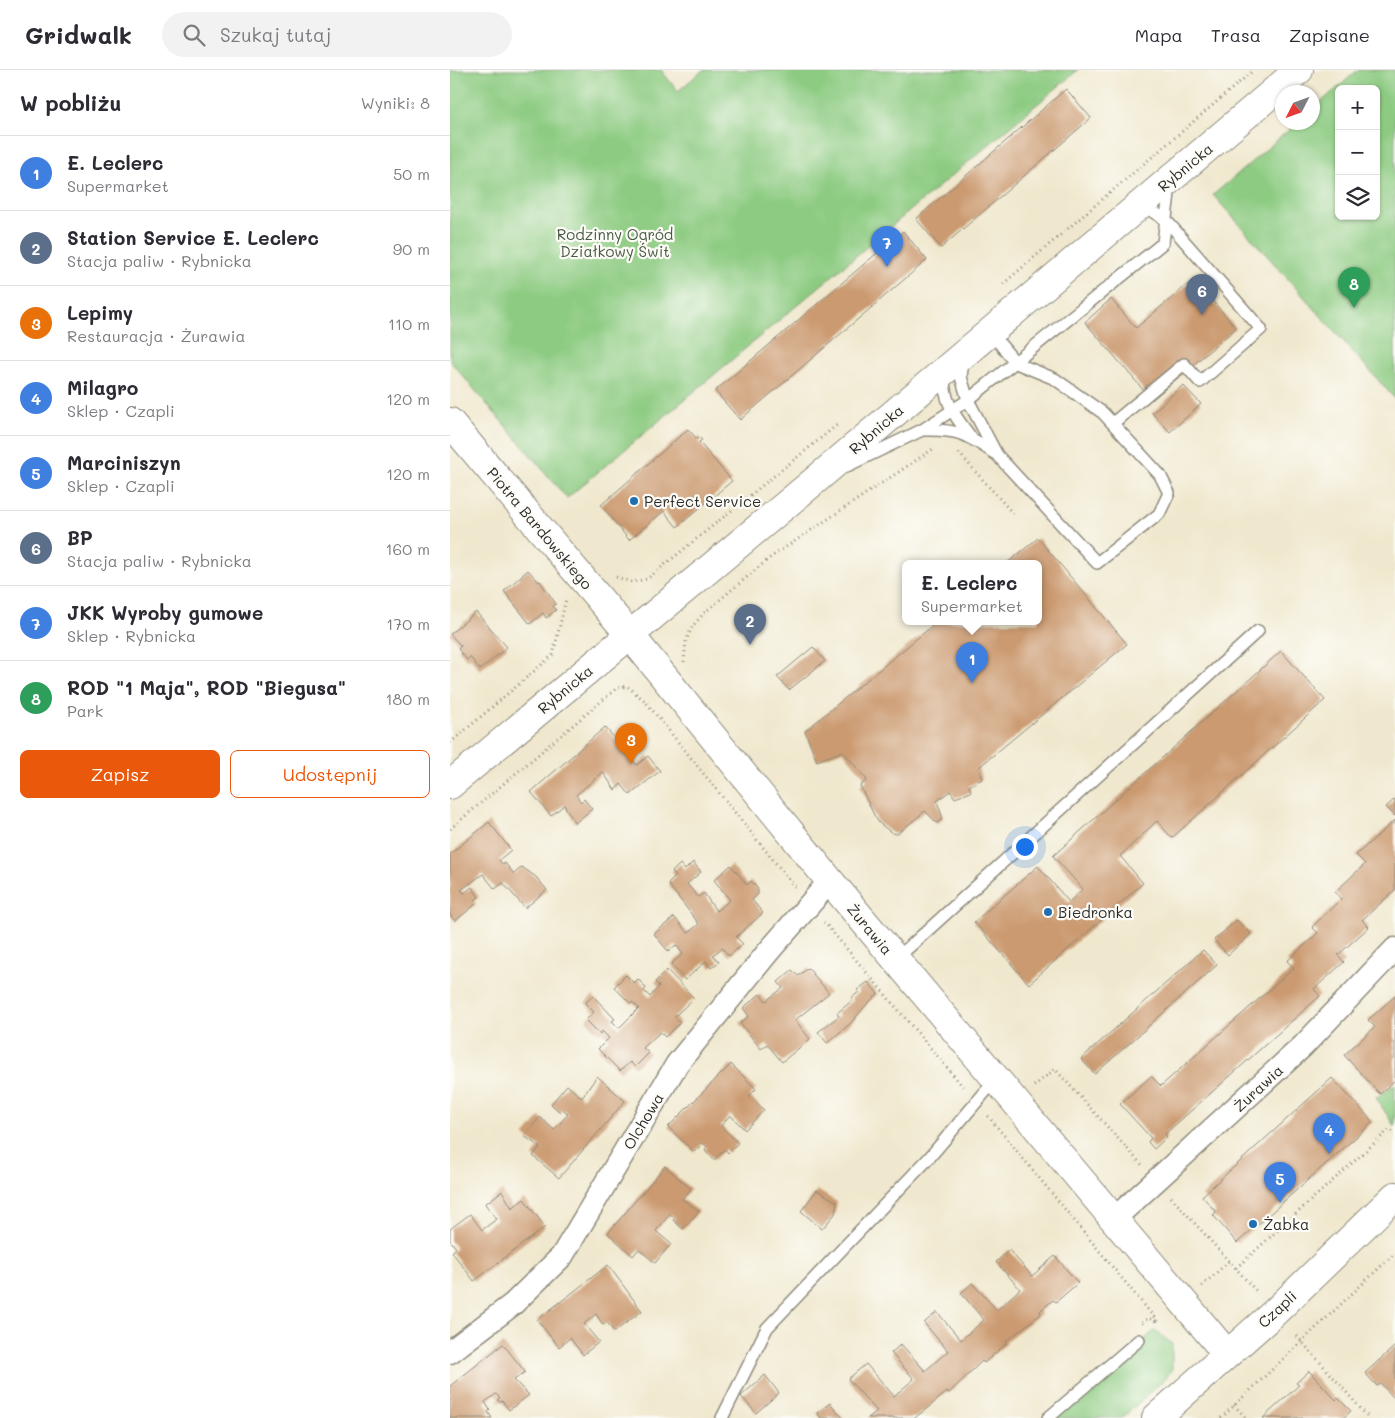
<!DOCTYPE html>
<html lang="pl">
<head>
<meta charset="utf-8">
<style>
	:root { --surface:#fff; --page:#f2f2f3; --text:#2b2b33; --muted:#7c7c81; --line:#e1e1e2; --accent:#ea580c }
	body { margin:0; font-family:Mali,sans-serif; background:var(--page); color:var(--text) }
	.controls { position:absolute; right:15px; top:15px; display:grid; overflow:hidden; border-radius:8px; box-shadow:0 1px 4px #0004 }
	.controls button { width:45px; height:45px; display:grid; place-items:center; padding:0; border:0; border-bottom:1px solid var(--line); background:var(--surface); color:var(--text); font:25px sans-serif }
	.compass { position:absolute; left:825px; top:15px; width:45px; height:45px; border-radius:50%; background:var(--surface); box-shadow:0 1px 4px #0004; rotate:228deg }
	.you { position:absolute; left:574px; top:776px; width:18px; height:18px; margin:-12px; border:4px solid #fff; border-radius:50%; background:#1a73e8; box-shadow:0 0 0 8px #1a73e833 }
	.badge { display:grid; place-items:center; width:32px; height:32px; border-radius:50%; background:var(--accent); color:#fff; font-size:16px; font-weight:700 }
	.pin { position:absolute; translate:-50% -41px; filter:drop-shadow(0 1px 2px #0008) }
	.pin::after { content:''; position:absolute; top:26px; width:18px; height:15px; background:inherit; clip-path:polygon(0 0,100% 0,50% 100%) }
	.popup { position:absolute; left:452px; top:490px; width:140px; height:65px; box-sizing:border-box; display:grid; place-content:center; border-radius:8px; background:var(--surface); filter:drop-shadow(0 1px 4px #0005); font-size:16px; white-space:nowrap; color:var(--muted) }
	.popup b { font-size:19px; color:var(--text) }
	.popup::after { content:''; position:absolute; left:50%; top:100%; margin-left:-10px; border:10px solid transparent; border-top-color:var(--surface) }
	.list { margin:0; padding:0; list-style:none }
	h2 { display:flex; justify-content:space-between; align-items:center; height:65px; margin:0; padding:0 20px; font-size:21px }
	h2 small { font-size:16px; font-weight:400; color:var(--muted) }
	.list li { display:grid; grid-template-columns:32px 1fr auto; gap:15px; align-items:center; box-sizing:border-box; height:75px; padding:0 20px; border-top:1px solid var(--line) }
	.list b { display:block; font-size:19px; white-space:nowrap }
	.list p { margin:0; font-size:16px; white-space:nowrap; color:var(--muted) }
	.list em { font-size:16px; font-style:normal; color:var(--muted) }
	.actions { display:flex; gap:10px; padding:15px 20px }
	.actions a { flex:1; padding:11px 0; border:1px solid var(--accent); border-radius:8px; text-align:center; font-size:18px; color:var(--accent) }
	.actions .main { background:var(--accent); color:#fff }
	.icon { flex:none; width:28px; height:28px; fill:none; stroke:currentColor; stroke-width:2; stroke-linecap:round; stroke-linejoin:round }
	.map { position:relative; flex:none; width:945px; height:1348px; overflow:hidden }
	header { display:flex; align-items:center; gap:30px; box-sizing:border-box; height:70px; padding:0 25px; background:var(--surface); border-bottom:1px solid var(--line) }
	header strong { font-size:24px }
	nav { display:flex; gap:28px; margin-inline-start:auto; font-size:18px }
	.search { width:350px; height:45px; background:var(--page); display:flex; align-items:center; gap:12px; box-sizing:border-box; padding:0 18px; border-radius:28px; color:var(--muted); font-size:19px }
	main { display:flex }
	aside { flex:1; background:var(--surface) }
	.map>svg:first-child { display:block }
	.green { fill:#8ccb81; stroke:#5c7b56; fill-rule:evenodd }
	.building { fill:#cb9a6f }
	.lines { fill:none; stroke-linecap:round; stroke-linejoin:round }
	.lane-casing { stroke:#8e8a7c; stroke-width:14 }
	.street-casing { stroke:#8e8a7c; stroke-width:25 }
	.secondary-casing { stroke:#8e8a7c; stroke-width:30 }
	.path { stroke:#8e8a7c; stroke-width:3; stroke-dasharray:1 4; stroke-linecap:butt }
	.lane { stroke:#fff; stroke-width:11 }
	.street { stroke:#fff; stroke-width:22 }
	.secondary { stroke:#fff; stroke-width:28 }
	.poi-dot { fill:#1f6fb2; stroke:#fdfcf7; stroke-width:2 }
	.labels { text-anchor:middle; dominant-baseline:central; stroke-width:4.5; stroke-linejoin:round; paint-order:stroke }
	.street-label { font-size:15px; fill:#2b2b2b; stroke:#fdfcf7 }
	.park-label { font-size:15px; fill:#485b45; stroke:#fdfcf7 }
	.poi-label { font-size:15px; fill:#2b2b2b; stroke:#fdfcf7; text-anchor:start }
</style>
</head>
<body>
<header>
<strong>Gridwalk</strong>
<div class="search"><svg class="icon" aria-label="search" viewBox="0 0 24 24"><circle cx="10" cy="10" r="6"/><path d="M15 15l6 6"/></svg>Szukaj tutaj</div>
<nav><a>Mapa</a><a>Trasa</a><a>Zapisane</a></nav>
</header>
<main>
<aside>
<h2>W pobliżu<small>Wyniki: 8</small></h2>
<ul class="list">
<li><span class="badge" style="background:#3f7fe0">1</span><div><b>E. Leclerc</b><p>Supermarket</p></div><em>50 m</em></li>
<li><span class="badge" style="background:#5c6f8a">2</span><div><b>Station Service E. Leclerc</b><p>Stacja paliw · Rybnicka</p></div><em>90 m</em></li>
<li><span class="badge" style="background:#e8710a">3</span><div><b>Lepimy</b><p>Restauracja · Żurawia</p></div><em>110 m</em></li>
<li><span class="badge" style="background:#3f7fe0">4</span><div><b>Milagro</b><p>Sklep · Czapli</p></div><em>120 m</em></li>
<li><span class="badge" style="background:#3f7fe0">5</span><div><b>Marciniszyn</b><p>Sklep · Czapli</p></div><em>120 m</em></li>
<li><span class="badge" style="background:#5c6f8a">6</span><div><b>BP</b><p>Stacja paliw · Rybnicka</p></div><em>160 m</em></li>
<li><span class="badge" style="background:#3f7fe0">7</span><div><b>JKK Wyroby gumowe</b><p>Sklep · Rybnicka</p></div><em>170 m</em></li>
<li><span class="badge" style="background:#2e9e5b">8</span><div><b>ROD &quot;1 Maja&quot;, ROD &quot;Biegusa&quot;</b><p>Park</p></div><em>180 m</em></li>
</ul>
<div class="actions"><a class="main">Zapisz</a><a>Udostępnij</a></div>
</aside>
<div class="map">
<svg width="945" height="1348" viewBox="0 0 945 1348">
	<rect width="100%" height="100%" fill="#fdfcf7"/>
	<filter id="ink" filterUnits="userSpaceOnUse"><feTurbulence type="fractalNoise" baseFrequency=".02" numOctaves="2"/><feDisplacementMap in="SourceGraphic" scale="10" xChannelSelector="R" yChannelSelector="G"/><feConvolveMatrix kernelMatrix="1 2 1 2 8 2 1 2 1" color-interpolation-filters="sRGB"/></filter>
	<filter id="wash" filterUnits="userSpaceOnUse"><feTurbulence type="fractalNoise" baseFrequency=".0096" numOctaves="4" result="noise"/><feDisplacementMap in="SourceGraphic" scale="20" xChannelSelector="R" yChannelSelector="G"/><feGaussianBlur stdDeviation="1.12" result="paint"/><feColorMatrix in="noise" values="0 0 0 0 0 0 0 0 0 0 0 0 0 0 0 0 0 1.4 0 .05"/><feComposite in="paint" operator="in"/></filter>
	<g filter="url(#wash)">
		<rect width="100%" height="100%" fill="#f0e8ce"/>
		<path class="green" d="M0,0H211L228,21L253,0H628L117,428L0,291Z
			M908,0H945V329L763,125L847,53L862,52L863,39ZM889,19H926V146H889Z
			M945,1014V1057L926,1028Z
			M705,1260L722,1274V1299L716,1308L672,1348H606Z"/>
		<g id="blocks">
			<path class="building" d="M616,19L641,48L491,178L466,149Z
				M453,161L477,190L290,350L265,321Z
				M744,209L786,258L702,330L635,252L661,229L686,258Z
				M733,315L751,334L720,362L702,343Z
				M238,359L247,369L249,367L252,370L249,372L282,411L227,457L214,441L179,470L151,435Z
				M588,468L677,574L528,698L532,709L519,716L521,722L505,728L500,721L487,731L493,749L487,753L475,741L447,764L442,763L429,753L424,745L410,716L417,710L393,681L367,691L355,661L487,552H588V494H556Z
				M78,500L89,512L90,511L106,534L103,536L106,540L96,548L93,543L80,554L54,521Z
				M26,542L57,577L30,600L20,587L17,590L8,579L11,576L0,564Z
				M363,577L375,591L339,620L327,607Z
				M831,581L875,630L722,768L707,751L670,786L693,813L579,914L524,852L588,796L619,832L633,819L603,786Z
				M155,657L187,695L198,686L210,701L180,725L171,714L165,720L153,702L126,725L131,732L134,729L142,739L125,753L114,735L101,746L81,722Z
				M945,729V746L936,737Z
				M945,750V820L912,850L919,857L888,885L894,892L864,919L870,926L715,1064L717,1067L704,1079L698,1072L701,1068L670,1034L701,1006L711,1016L844,898L837,891L868,863L862,857L891,829L885,822L915,794L906,785Z
				M39,752L61,780L49,790L53,795L55,793L64,804L72,797L86,807L97,820L75,838L53,813L45,819L33,804L11,820L14,823L22,817L29,827L24,831L26,834L5,851L0,845V784Z
				M243,792L251,802L237,814L248,827L254,823L266,841L280,830L264,810L281,795L297,815L301,811L308,819V824L302,830L313,843L286,867L293,874L279,886L272,878L263,885L269,892L261,898L256,891L235,910L221,894L233,884L226,875L218,881L204,864L224,847L238,863L249,854L218,814L226,806L222,802L230,794L235,800Z
				M787,850L801,864L778,885L764,870Z
				M753,880L767,895L645,1004L631,989Z
				M358,898L379,923L345,950L360,969L332,992L317,974L311,979L290,953L299,946L293,938L310,924L316,931L333,918L328,912L336,905L342,900L348,906Z
				M217,900L244,928L224,947L230,953L215,967L210,962L193,978L199,983L185,997L180,992L170,1001L148,979L159,968L152,961L150,964L136,950L144,942L135,933L143,926L165,949L162,951L169,958L189,938L182,932L181,934L164,917L176,905L184,913L188,909L196,918L194,921L200,927L209,916L205,912Z
				M418,912L428,924L418,933L401,953L377,973L368,962L389,946L387,943L403,930L401,928L409,922L407,920Z
				M945,926V1010L930,1024L894,985L925,957L918,950Z
				M281,994L306,1019L299,1026L314,1040L295,1060L280,1045L271,1056L288,1073L278,1083L275,1079L264,1090L255,1080L257,1077L253,1073L244,1082L218,1057Z
				M147,1006L175,1031L109,1108L83,1086L90,1077L74,1066L90,1047L104,1060L118,1044L113,1039L110,1042L101,1034L117,1015L132,1028Z
				M882,1008L923,1052L787,1173L763,1145L766,1142L752,1126Z
				M215,1096L241,1119L232,1129L249,1141L233,1159L223,1150L225,1148L220,1144L206,1161L221,1174L205,1193L189,1179L183,1186L158,1163Z
				M367,1120L387,1132L385,1144L372,1159L351,1141Z
				M52,1121L62,1138L74,1129L95,1157L24,1211L2,1182L6,1178L0,1170V1159L20,1144L32,1160L40,1154L47,1149L35,1134Z
				M559,1180L582,1206L605,1186L628,1213L606,1232L603,1230L590,1241L591,1244L556,1271L557,1273L534,1293L532,1291L499,1323L497,1322L465,1348H418L427,1341L398,1309L416,1294L444,1326L464,1309L441,1283L451,1274L475,1301L498,1281L474,1253L487,1242L511,1270L534,1250L511,1223L522,1213L547,1240L570,1219L546,1192Z
				M158,1195L192,1241L164,1262L157,1252L153,1255L146,1244L134,1254L149,1272L133,1285L120,1268L109,1277L87,1250Z
				M53,1274L75,1302L64,1310L79,1325L59,1340L52,1331L50,1332L47,1330L50,1328L46,1324L35,1332L40,1340L38,1342L42,1348H0V1316Z
				M945,1276V1329L931,1314L927,1316L915,1303Z
				M859,1301L886,1330L888,1328L901,1341L893,1348H813L849,1315L846,1313Z
				M315,1305L329,1323L306,1343L291,1326Z
				M380,1333L393,1348H371L367,1343Z"/>
		</g>
	</g>
	<g filter="url(#ink)">
		<use href="#blocks" fill-opacity="0" stroke="#8e8a7c" stroke-width="1"/>
		<g class="lines">
			<defs>
				<path id="lane" d="M513,291L511,307L518,330L547,385L647,493L709,444L719,423L710,405L653,343L605,309L566,293L540,262
					M493,304C495,333 503,344 520,366
					M663,353L734,294L750,312L811,259L716,150L691,134
					M474,360C508,359 516,364 544,383
					M397,396L472,360L518,330L713,173L720,115
					M446,889L808,561
					M272,1348L317,1258L479,1088L547,1008
					M598,1348L689,1270"/>
				<path id="street" d="M664,1149L853,976L945,879
					M0,1282L63,1234L112,1186L227,994L318,882L380,811"/>
				<path id="secondary" d="M0,352L180,565L380,811L777,1284
					M0,715L362,413L849,0
					M706,1348L825,1242L945,1126"/>
			</defs>
			<use href="#lane" class="lane-casing"/>
			<use href="#street" class="street-casing"/>
			<use href="#secondary" class="secondary-casing"/>
			<path class="path" d="M553,214L804,0
				M509,383L565,446
				M166,507L182,512L197,509L387,355
				M234,592L236,571L242,557L254,543L321,487L483,379
				M0,673L103,585L116,529
				M0,759L167,618L177,616L195,631L345,817
				M374,852L515,1019
				M584,1016L605,999L692,1095
				M538,1046L708,1252
				M721,1127L808,1223
				M786,1198L940,1059L945,1064
				M752,1216L779,1191
				M692,1253L698,1248L708,1252
				M847,1266L919,1348
				M784,1335L796,1348
				M771,1348L945,1183"/>
			<use href="#lane" class="lane"/>
			<use href="#street" class="street"/>
			<use href="#secondary" class="secondary"/>
		</g>
	</g>
	<g class="poi-dot">
		<circle cx="184" cy="431" r="5"/>
		<circle cx="598" cy="842" r="5"/>
		<circle cx="803" cy="1154" r="5"/>
	</g>
	<g class="labels">
		<g class="street-label">
			<text transform="translate(735 97) rotate(-40)">Rybnicka</text>
			<text transform="translate(426 359) rotate(-41)">Rybnicka</text>
			<text transform="translate(90 458) rotate(50)">Piotra Bardowskiego</text>
			<text transform="translate(115 619) rotate(-40)">Rybnicka</text>
			<text transform="translate(420 859) rotate(50)">Żurawia</text>
			<text transform="translate(808 1018) rotate(-43)">Żurawia</text>
			<text transform="translate(193 1051) rotate(-59)">Olchowa</text>
			<text transform="translate(827 1239) rotate(-43)">Czapli</text>
		</g>
		<g class="park-label">
			<text x="165" y="164">Rodzinny Ogród<tspan x="165" dy="17">Działkowy Świt</tspan></text>
		</g>
		<g class="poi-label">
			<text x="194" y="431">Perfect Service</text>
			<text x="608" y="842">Biedronka</text>
			<text x="813" y="1154">Żabka</text>
		</g>
	</g>
</svg>
<div class="controls">
<button>+</button>
<button>−</button>
<button><svg class="icon" aria-label="layers" viewBox="0 0 24 24"><path d="M12 4l9 5-9 5-9-5zM3 14l9 5 9-5"/></svg></button>
</div>
<svg class="compass" viewBox="-18 -18 36 36"><path d="M0-13l5 13h-10z" fill="#e53935"/><path d="M0 13l5-13h-10z" fill="#7c7c81"/></svg>
<div class="you"></div>
<div class="pin badge" style="left:522px;top:613px;background:#3f7fe0">1</div>
<div class="popup"><b>E. Leclerc</b>Supermarket</div>
<div class="pin badge" style="left:300px;top:575px;background:#5c6f8a">2</div>
<div class="pin badge" style="left:181px;top:694px;background:#e8710a">3</div>
<div class="pin badge" style="left:879px;top:1084px;background:#3f7fe0">4</div>
<div class="pin badge" style="left:830px;top:1133px;background:#3f7fe0">5</div>
<div class="pin badge" style="left:752px;top:245px;background:#5c6f8a">6</div>
<div class="pin badge" style="left:437px;top:197px;background:#3f7fe0">7</div>
<div class="pin badge" style="left:904px;top:238px;background:#2e9e5b">8</div>
</div>
</main>
</body>
</html>
